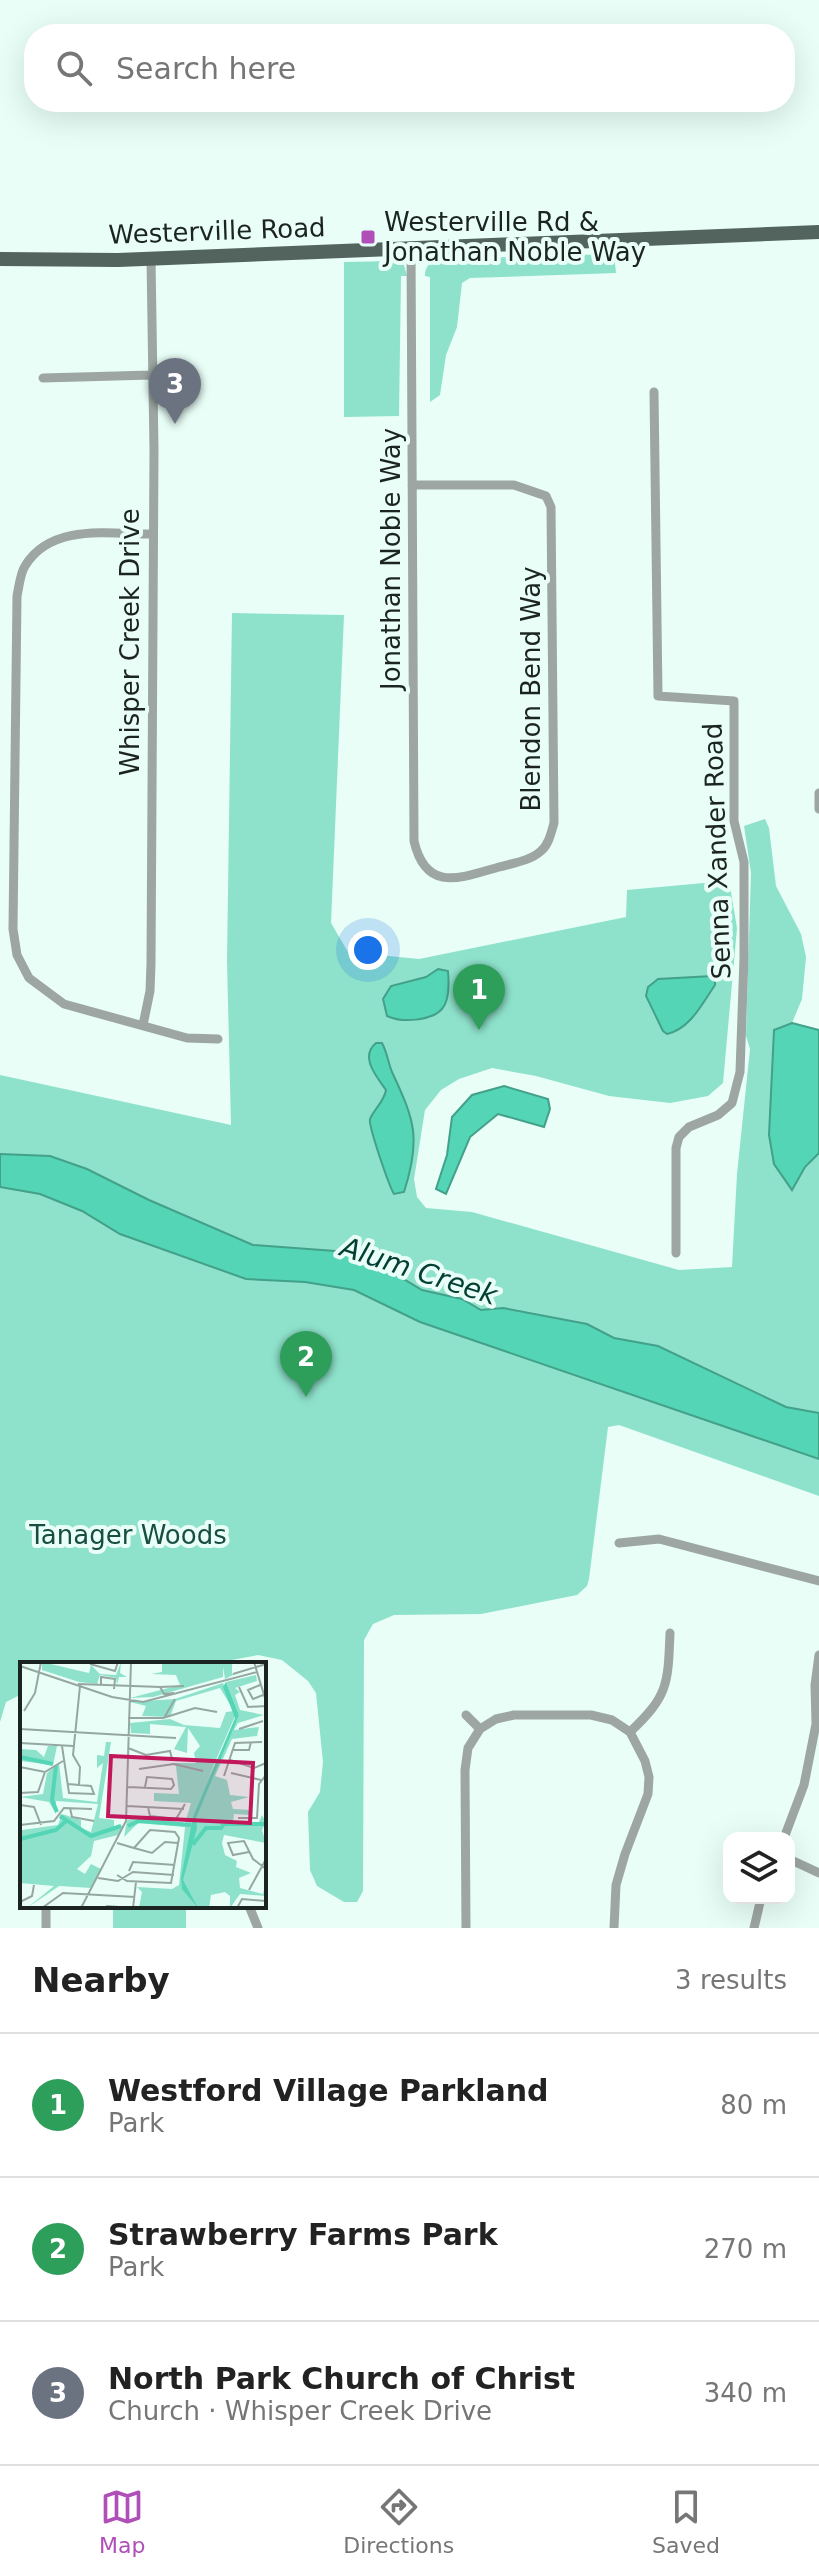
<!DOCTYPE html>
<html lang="en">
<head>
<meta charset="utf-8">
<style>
	:root { --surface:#fff; --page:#f2f2f2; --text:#222; --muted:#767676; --line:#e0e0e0; --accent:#b04fb8 }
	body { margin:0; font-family:"DejaVu Sans",sans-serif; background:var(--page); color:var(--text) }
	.controls { position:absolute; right:24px; bottom:24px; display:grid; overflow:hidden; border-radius:16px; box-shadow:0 8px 32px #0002 }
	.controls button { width:72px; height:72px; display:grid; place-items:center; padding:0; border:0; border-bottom:2px solid var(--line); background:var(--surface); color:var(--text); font:40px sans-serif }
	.you { position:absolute; left:368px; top:950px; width:28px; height:28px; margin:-20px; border:6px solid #fff; border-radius:50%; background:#1a73e8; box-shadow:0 0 0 12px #1a73e833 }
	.badge { display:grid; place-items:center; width:52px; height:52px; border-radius:50%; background:var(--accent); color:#fff; font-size:26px; font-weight:700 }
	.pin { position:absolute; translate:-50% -66px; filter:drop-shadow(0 2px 4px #0008) }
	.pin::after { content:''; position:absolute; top:42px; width:28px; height:24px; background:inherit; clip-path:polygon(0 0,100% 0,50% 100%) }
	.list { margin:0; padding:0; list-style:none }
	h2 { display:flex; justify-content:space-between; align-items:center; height:104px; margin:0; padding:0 32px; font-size:34px }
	h2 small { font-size:26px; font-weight:400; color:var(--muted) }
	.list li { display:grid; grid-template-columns:52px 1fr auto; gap:24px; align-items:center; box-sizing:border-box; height:144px; padding:0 32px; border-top:2px solid var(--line) }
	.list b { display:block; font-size:30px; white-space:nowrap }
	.list p { margin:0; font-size:26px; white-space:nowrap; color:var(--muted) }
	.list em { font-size:26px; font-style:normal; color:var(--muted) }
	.icon { flex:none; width:44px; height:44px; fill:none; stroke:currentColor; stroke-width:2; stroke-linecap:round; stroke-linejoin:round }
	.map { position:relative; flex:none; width:819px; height:1928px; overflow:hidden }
	.search { position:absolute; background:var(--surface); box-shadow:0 8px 32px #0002; left:24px; right:24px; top:24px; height:88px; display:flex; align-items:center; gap:20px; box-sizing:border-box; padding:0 28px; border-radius:32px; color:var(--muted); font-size:30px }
	.sheet { height:536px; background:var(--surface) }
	nav { display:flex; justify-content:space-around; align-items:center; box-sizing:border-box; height:112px; border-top:2px solid var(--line); background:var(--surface); font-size:22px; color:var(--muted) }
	nav a { display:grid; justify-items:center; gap:4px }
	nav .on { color:var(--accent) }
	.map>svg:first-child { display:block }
	.green { fill:#8ee2cb }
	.water { fill:#54d5b6; stroke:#43a089; stroke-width:2 }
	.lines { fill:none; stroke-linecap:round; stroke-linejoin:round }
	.street { stroke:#9da6a3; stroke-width:9 }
	.primary { stroke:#53635e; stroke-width:14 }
	.poi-dot { fill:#b04fb8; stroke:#e8fef7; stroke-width:3 }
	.labels { text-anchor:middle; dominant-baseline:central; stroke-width:8; stroke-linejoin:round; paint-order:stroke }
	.poi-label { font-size:26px; fill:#1c2421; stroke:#e8fef7; text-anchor:start }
	.street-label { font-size:26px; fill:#1c2421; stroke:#e8fef7 }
	.park-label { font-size:26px; fill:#174e41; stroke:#e8fef7 }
	.water-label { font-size:28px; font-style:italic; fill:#033f33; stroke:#e8fef7 }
	.inset-river { fill:none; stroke:#54d5b6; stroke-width:4 }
	.inset-road { fill:none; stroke:#96a7a1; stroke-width:2 }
	.view { fill:#c2185b; fill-opacity:0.15; stroke:#c2185b; stroke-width:4 }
	.inset-edge { fill:none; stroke:#1c2421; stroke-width:4 }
</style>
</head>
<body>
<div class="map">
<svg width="819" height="1928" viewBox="0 0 819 1928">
	<rect width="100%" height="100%" fill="#e8fef7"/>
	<path class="green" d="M614,254L616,273L470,278L462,283L457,327L446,355L440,395L430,402V277L425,276C425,267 429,264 435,259Z
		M395,261L404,265L407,276H401L399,416L344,417V262Z
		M232,613L344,615L331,923L348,952L419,959L626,917L627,890L715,882L730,887L737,928L723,1083L708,1096L670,1103L609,1096L536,1076L492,1068L459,1079L441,1090L425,1110L414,1179L417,1197L426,1208L472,1212L679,1270L732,1267L737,1174L750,1049L746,1036L751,873L744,826L765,819L769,828L776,886L801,934L806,957L802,999L792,1023L774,1030L769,1135L793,1189L805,1167L819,1153V1413L786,1407L658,1346L614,1338L587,1324L503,1308L481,1310L462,1299L422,1290L382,1266L349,1252L253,1245L149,1200L87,1169L50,1156L0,1154V1075L231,1125L227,961Z
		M0,1178L301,1266L819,1459V1496L619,1425L608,1427L589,1579L587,1586L577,1595L481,1614L394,1615L373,1624L364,1640L363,1891L357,1902H344L317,1886L310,1870L308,1812L320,1792L323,1762L316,1693L308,1681L282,1660L258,1655L210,1664H22V1694L6,1702L0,1722Z
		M113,1906H186V1928H113Z"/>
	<path class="water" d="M438,969L448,971C449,982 450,1000 442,1009C431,1021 402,1023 387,1016L383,999L391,986L426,977Z
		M712,976L715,979V985C702,1004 690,1029 667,1034L663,1031L646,996L648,987L658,979Z
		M792,1023L819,1030V1153L805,1167L792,1190L774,1164L769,1135L774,1030Z
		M376,1043H382C387,1052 388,1062 392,1072C415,1121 421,1139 404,1192L394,1194C389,1186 368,1125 370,1119C374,1109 384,1102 386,1090C377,1077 359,1057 376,1043Z
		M504,1086L548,1099L550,1109L544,1127L498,1114L470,1137L446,1194L436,1189L447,1155L452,1117L472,1095Z
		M0,1154L50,1156L87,1169L149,1200L253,1245L349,1252L382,1266L422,1290L462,1299L481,1310L503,1308L587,1324L614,1338L658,1346L786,1407L819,1413V1459L420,1322L354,1290L305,1282L246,1279L120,1234L82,1211L40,1194L0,1187Z"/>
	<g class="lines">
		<path class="street" d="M411,248L414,841C426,893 460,878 499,867C513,863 530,861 541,851C549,844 551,833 554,823L551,507L546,496L514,485H412
			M43,378L152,375
			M654,392L658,696L734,701V821L744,862V958L740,1072L732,1103L718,1115L689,1127L679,1137L676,1148V1253
			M152,534C109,534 51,523 25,566C20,574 19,587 17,596L13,929L17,955L29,978L64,1004L187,1038L218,1039
			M819,793V809
			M143,1025L150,991L151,964L154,450L151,258
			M619,1543L659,1539L819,1581
			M466,1715L480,1729
			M630,1732C668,1696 668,1685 670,1633
			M784,1838L804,1785L816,1724L815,1685L819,1655
			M789,1859L819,1873
			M249,1906L258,1928
			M46,1928V1906
			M466,1928L465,1770L468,1748L480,1729L496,1719L514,1715H591L612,1720L630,1732L645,1761L649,1777L648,1794L625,1854L616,1885L614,1928
			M754,1928L761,1898"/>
		<path class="primary" d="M0,259L118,260L819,232"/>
	</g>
	<rect class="poi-dot" x="360" y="229" width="16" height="16" rx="4"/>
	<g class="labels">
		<g class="poi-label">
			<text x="384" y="222">Westerville Rd &amp;<tspan x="384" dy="30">Jonathan Noble Way</tspan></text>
		</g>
		<g class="street-label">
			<text transform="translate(217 231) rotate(-2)">Westerville Road</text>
			<text transform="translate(391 559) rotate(-90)">Jonathan Noble Way</text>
			<text transform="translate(130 642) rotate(-90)">Whisper Creek Drive</text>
			<text transform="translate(531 689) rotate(-90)">Blendon Bend Way</text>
			<text transform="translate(717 851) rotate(-92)">Senna Xander Road</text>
		</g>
		<g class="park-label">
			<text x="128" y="1535">Tanager Woods</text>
		</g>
		<g class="water-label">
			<text transform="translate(419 1271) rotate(18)">Alum Creek</text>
		</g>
	</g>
	<g transform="translate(20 1662)">
		<rect width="246" height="246" fill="#e8fef7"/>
		<path d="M22,0L69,11L71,3L80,12L96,13L101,0L100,11L107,15H99L97,23L96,16L80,13L77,22L59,20L22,8ZM142,0L202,2L200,0H220L212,1V12L217,11L205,17L203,5V15L133,35L110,36L160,23L156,13L131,12L142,10ZM236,13L237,19L215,26L220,30L215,33L220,48L244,53L218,61L214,68L239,65L237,74L212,77L195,114L207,118L210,133L229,135L211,140L213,147L231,148V153L214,152L213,160L238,162L242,153L246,160L242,168L246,181L204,173L202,181L205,193L217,199L216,205L231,211L219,216L220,226L243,232L246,219V234L220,232L210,246V234L205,230L191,233L189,246H119L122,230L117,225L152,227L159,223L165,165L118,161L104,175L107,158L121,155L165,161L171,141L134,139V131L159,132L156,104L151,101H176L174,91L180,84L168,66L167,91L154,87L166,65L130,62V72L111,71L110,61L150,57L164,63L200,66L206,50L214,49L200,26L156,39L150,55L122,54L126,44L110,40L155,37L203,21L216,52L188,116L219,53L206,20ZM86,80H91L79,156L94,158V165L104,163L98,173L74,179L71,194L57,207L65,212L71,202L81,207L71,226L39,224L7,246L34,224L0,221L2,168L38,163L42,152L61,158V166L71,170L78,142L36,139V152L29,140L0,135L23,132L27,111L39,101L43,136L77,140L83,101L77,106V93L84,94ZM28,84H37L33,103L0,99V87L16,88L24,95Z" fill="#8ee2cb"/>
		<path d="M206,20L219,53L176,156L177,166L163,218L178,246L162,227L161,216L173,155L215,56L203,25Z" fill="#54d5b6"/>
		<path class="inset-river" d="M0,95L33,102M36,104L32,138L37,150M40,154L71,174L101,164M108,164L119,159L171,163M0,177L36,168L46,159M170,178L174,181L186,166H201L204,162H246"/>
		<path class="inset-road" d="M234,0L245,36L246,100M70,2L95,9L98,0M0,4L92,35L123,40L237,10M213,12L246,2M58,22L140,25L144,32L154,31M81,22V15L95,17L94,27M240,23L228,28L233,37L243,33M140,25L164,24M219,25L228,45L245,44M4,49L15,31L21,0M108,56H144L155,37M143,56L175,46L197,50M0,67L156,76M219,67L243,59M0,81L53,84M42,84L49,131L74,132L71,124L48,122M108,86L126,93L150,89L152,97M213,88H229L231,80M210,98L234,106L246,101M0,105L25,110L43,99M119,107L154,102L183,109M211,111L241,118M204,114L215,81L242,80M59,123L60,105L53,93L60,24M108,125L151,127L154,123L152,117L127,115L125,125M0,131L18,130L25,110M0,143L14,145L21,163M107,144L164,147M128,145L130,154L156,157L165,142M50,146L52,155L74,159M218,156H237L239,122L246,113M0,163L34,159L44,146L72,147M97,181L114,186L130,168L155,170L159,176L151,221L107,219L97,213M114,186L132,191L145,180L158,181M229,190L213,193L208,181L224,179L233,197L246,207M109,209L113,200L155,203M78,216L98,219L113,210L154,213M229,228L246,197M0,240L12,234L14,223M86,244L112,246M22,246L43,231L115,235M61,246L106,159L111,0M113,246L116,220M217,246L222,237L246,239"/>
		<path class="view" d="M91,94L233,101L230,161L88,154Z"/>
		<rect width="246" height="246" class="inset-edge"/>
	</g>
</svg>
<div class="controls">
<button><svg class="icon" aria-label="layers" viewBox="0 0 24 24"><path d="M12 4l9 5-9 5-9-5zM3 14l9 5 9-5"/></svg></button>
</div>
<div class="you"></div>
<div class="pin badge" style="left:479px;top:1030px;background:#2e9e5b">1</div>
<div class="pin badge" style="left:306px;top:1397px;background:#2e9e5b">2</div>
<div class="pin badge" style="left:175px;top:424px;background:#6b7280">3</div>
<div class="search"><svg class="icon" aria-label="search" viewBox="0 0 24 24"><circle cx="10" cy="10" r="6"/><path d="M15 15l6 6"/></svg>Search here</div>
</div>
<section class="sheet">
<h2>Nearby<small>3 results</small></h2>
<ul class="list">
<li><span class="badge" style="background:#2e9e5b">1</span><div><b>Westford Village Parkland</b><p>Park</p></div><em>80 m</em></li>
<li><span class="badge" style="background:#2e9e5b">2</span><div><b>Strawberry Farms Park</b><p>Park</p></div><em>270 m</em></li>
<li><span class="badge" style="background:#6b7280">3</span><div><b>North Park Church of Christ</b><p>Church · Whisper Creek Drive</p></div><em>340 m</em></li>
</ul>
</section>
<nav>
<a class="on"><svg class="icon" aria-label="map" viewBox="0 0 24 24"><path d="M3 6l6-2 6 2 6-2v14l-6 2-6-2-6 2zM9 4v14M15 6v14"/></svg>Map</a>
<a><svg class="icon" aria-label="directions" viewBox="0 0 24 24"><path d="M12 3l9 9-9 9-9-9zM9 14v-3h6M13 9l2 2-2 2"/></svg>Directions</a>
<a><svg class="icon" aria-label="saved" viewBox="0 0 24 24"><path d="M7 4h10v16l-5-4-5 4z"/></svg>Saved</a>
</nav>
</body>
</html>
